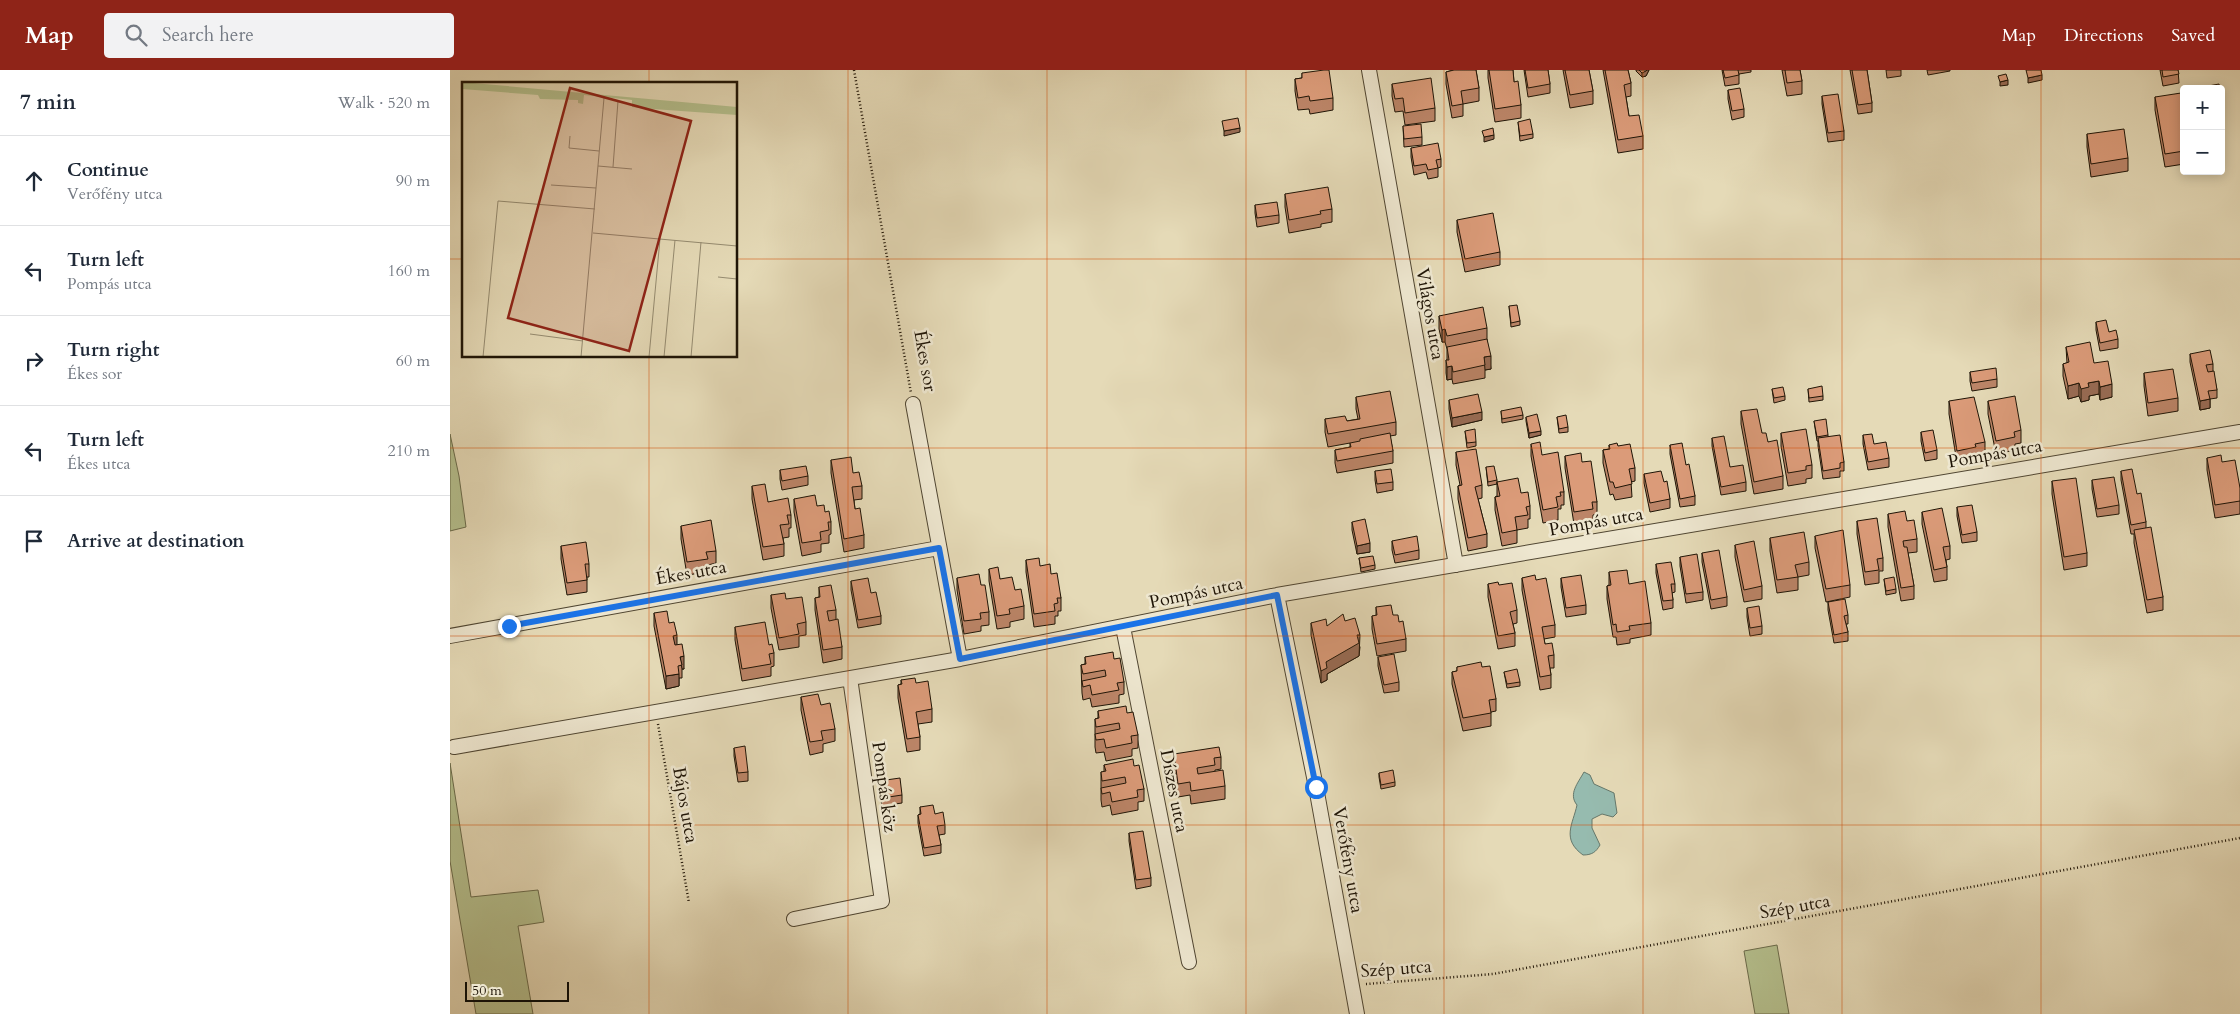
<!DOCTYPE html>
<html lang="en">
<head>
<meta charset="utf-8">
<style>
	:root { --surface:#fff; --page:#f2f2f3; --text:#1f2937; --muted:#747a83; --line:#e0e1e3; --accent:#8f2418 }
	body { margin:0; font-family:Cardo,serif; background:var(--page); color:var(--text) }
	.controls { position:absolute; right:15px; top:15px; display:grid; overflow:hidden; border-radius:5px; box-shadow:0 2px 12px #0003 }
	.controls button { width:45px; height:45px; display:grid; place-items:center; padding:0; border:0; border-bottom:1px solid var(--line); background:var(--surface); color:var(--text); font:25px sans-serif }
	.scale { position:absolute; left:15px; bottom:12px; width:104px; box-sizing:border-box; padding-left:5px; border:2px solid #1e1406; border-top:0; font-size:14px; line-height:18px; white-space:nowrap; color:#1e1406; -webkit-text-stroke:4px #eee7d0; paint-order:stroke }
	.stop { position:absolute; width:15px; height:15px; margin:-11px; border:4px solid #1a73e8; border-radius:50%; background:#fff }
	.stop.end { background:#1a73e8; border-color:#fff; box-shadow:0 1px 5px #0008 }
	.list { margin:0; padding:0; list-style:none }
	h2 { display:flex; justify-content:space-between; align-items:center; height:65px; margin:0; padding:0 20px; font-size:21px }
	h2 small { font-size:16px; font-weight:400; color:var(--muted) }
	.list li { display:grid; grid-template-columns:32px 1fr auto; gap:15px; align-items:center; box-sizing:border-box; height:90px; padding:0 20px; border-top:1px solid var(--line) }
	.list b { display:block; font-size:19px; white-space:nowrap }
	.list p { margin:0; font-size:16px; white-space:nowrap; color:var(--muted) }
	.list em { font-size:16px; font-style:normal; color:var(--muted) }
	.icon { flex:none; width:28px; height:28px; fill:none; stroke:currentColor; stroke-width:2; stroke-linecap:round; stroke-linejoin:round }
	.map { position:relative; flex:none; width:1790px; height:944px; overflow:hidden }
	header { display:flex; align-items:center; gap:30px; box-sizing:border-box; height:70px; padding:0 25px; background:var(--accent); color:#fff }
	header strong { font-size:24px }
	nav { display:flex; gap:28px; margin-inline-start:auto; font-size:18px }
	.search { width:350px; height:45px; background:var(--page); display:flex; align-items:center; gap:12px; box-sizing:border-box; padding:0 18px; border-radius:5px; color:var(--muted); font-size:19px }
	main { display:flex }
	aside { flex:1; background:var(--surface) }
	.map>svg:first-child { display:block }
	.green { fill:#b5c08e; stroke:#6a6a4a }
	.water { fill:#96bbaf; stroke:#66786b }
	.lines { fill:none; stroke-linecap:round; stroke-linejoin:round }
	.minor-casing { stroke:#504632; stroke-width:16 }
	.path { stroke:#1e1406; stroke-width:2.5; stroke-dasharray:1 2.5; stroke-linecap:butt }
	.minor { stroke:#eee7d0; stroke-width:14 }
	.wall { fill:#bc8568; stroke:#1e1406 }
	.shaded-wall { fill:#996c55; stroke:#1e1406 }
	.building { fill:#db9b79; stroke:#1e1406 }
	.route { stroke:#1a73e8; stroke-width:6 }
	.grid { fill:none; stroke:#d4520b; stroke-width:1; stroke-opacity:0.55 }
	.labels { text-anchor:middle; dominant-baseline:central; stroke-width:5; stroke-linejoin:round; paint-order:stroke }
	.street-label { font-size:18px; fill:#1e1406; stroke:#eee7d0 }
	.inset-road { fill:none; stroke:#958b70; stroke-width:1 }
	.view { fill:#8f2418; fill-opacity:0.15; stroke:#8f2418; stroke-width:2.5 }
	.inset-edge { fill:none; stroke:#1e1406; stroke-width:2.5 }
</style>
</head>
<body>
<header>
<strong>Map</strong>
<div class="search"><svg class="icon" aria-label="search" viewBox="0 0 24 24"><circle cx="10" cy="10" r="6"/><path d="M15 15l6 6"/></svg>Search here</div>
<nav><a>Map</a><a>Directions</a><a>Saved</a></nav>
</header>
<main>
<aside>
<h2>7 min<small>Walk · 520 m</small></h2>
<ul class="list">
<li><svg class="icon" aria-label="ahead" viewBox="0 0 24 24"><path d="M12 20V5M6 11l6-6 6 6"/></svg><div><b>Continue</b><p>Verőfény utca</p></div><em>90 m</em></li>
<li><svg class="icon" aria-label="left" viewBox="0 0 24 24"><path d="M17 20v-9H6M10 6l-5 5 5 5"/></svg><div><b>Turn left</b><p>Pompás utca</p></div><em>160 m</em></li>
<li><svg class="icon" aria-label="right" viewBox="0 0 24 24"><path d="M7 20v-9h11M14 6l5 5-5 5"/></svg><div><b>Turn right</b><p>Ékes sor</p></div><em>60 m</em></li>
<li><svg class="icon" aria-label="left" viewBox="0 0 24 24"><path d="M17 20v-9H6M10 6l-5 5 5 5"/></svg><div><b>Turn left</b><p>Ékes utca</p></div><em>210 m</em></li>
<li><svg class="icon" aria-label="arrive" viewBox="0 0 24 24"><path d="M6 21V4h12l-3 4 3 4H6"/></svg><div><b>Arrive at destination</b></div></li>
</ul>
</aside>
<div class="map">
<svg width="1790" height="944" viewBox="0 0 1790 944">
	<rect width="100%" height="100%" fill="#e5dab7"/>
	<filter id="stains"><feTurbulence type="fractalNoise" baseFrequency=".004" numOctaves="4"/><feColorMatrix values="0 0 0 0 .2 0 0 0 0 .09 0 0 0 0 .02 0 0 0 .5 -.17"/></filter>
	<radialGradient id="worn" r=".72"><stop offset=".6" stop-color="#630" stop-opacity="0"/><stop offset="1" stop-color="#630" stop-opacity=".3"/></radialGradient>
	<path class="green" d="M0,364L9,406L16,457L0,461Z
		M0,693L21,827L88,820L94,852L68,856L83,944H26L0,791Z
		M1327,875L1339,944H1305L1294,881Z"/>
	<path class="water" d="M1134,702L1140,705L1144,714L1164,723L1167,743L1163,747L1152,744L1142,749V758L1150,775C1146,782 1142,785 1133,785C1111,769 1123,754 1127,735C1118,724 1128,713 1134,702Z"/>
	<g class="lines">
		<defs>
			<path id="minor" d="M919,0L1006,495
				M463,334L510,589
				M827,525L866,717L907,944
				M673,557L739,892
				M0,566L489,478
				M4,677L510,589L827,525L1790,362
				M344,849L432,831L400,608"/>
		</defs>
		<use href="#minor" class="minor-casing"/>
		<path class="path" d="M404,0L461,323
			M208,654L239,833
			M916,914L1043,904L1790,768"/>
		<use href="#minor" class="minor"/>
	</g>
	<path class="wall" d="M1003,0H1026L1029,18V31L1013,34V46L1002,48L996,14V2Z
		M1038,0H1063L1064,12L1071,35V48L1045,52L1038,8Z
		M1074,0H1098L1100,14V23L1078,27Z
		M1113,0H1139L1143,21V34L1120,38Z
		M1153,0H1178L1181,13V26L1176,27L1179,46L1193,66V79L1168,83Z
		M1186,0H1199L1196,6L1192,7L1186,1Z
		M1272,0H1301V2L1289,4V14L1275,16Z
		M1332,0H1350L1352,11V24L1337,26Z
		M1400,0H1417L1422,33V42L1408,44Z
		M1436,0H1451V6L1437,8Z
		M1477,0H1500V1L1478,5Z
		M1710,0H1728L1729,13L1713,16Z
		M852,3L883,28V40L860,44L859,39L848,40L845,21V9L852,8Z
		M942,14L985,38V51L955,55L953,41L945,42L942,26Z
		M1278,20L1294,39V47L1282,50L1278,29Z
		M1372,26L1394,61V70L1378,72L1372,34Z
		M1705,27L1734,40V94L1715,97L1705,40Z
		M1068,52L1083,64V68L1070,71Z
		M953,56L972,67V75L954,77Z
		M1637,64L1678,88V101L1641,107L1637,77Z
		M961,78L991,89V97L988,98V107L978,109L976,102L964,105L961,87Z
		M835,124L882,139V152L871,154V157L839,163L835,137Z
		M805,135L829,145V153L807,157L805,143Z
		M1007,150L1050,182V195L1015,202L1007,162Z
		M1059,236L1070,251V255L1061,257Z
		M989,246L1037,258V269L1041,299L1035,300V308L1003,314L1002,309L997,310L996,303V290H997V279L995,272H992L989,259Z
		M1646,252L1668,269V278L1650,281L1646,260Z
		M1616,277L1644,293L1662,327L1650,330L1649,324L1639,326V330L1631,332L1629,326L1618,329L1613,306V294L1617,293Z
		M1740,284L1763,294V301L1767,320V328L1760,329V338L1750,340L1740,292Z
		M1520,302L1547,309V317L1522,321L1520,311Z
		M1694,303L1728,328V341L1698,346L1694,316Z
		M1322,319L1335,326V330L1324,333Z
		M1358,319L1373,326V330L1359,332Z
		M906,327L946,352V365L940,366L943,381V393L887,403L885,393V380L900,377V373L878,377L875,362V349L897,351L908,349L906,339Z
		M999,330L1032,350L1002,357L999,339Z
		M1499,331L1535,372V385L1526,386V390L1507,393L1499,344Z
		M1538,331L1571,360V373L1565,374V380L1546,384L1538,344Z
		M1051,341L1073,345V349L1052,353Z
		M1291,341L1312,363L1318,372L1333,406V419L1304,424L1291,354Z
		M1076,347L1091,365L1079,368L1076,351Z
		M1107,347L1118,357V362L1109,363Z
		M1364,351L1378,365V366L1394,392V401H1390V407L1373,409L1368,376V371H1367Z
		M1015,361L1026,372V376L1017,378Z
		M1471,362L1487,380V389L1475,391L1471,371Z
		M1331,363L1362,395V408L1356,409V413L1338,416L1331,376Z
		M1413,365L1424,374L1439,388V397L1418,400L1413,374Z
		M1262,368L1280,397L1296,412V421L1271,425L1262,376Z
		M1081,374L1092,385L1114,422V435H1111V439H1108V450L1093,453L1081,386Z
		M1159,375L1168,376L1185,398V411L1181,412L1182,427L1165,430L1163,424L1160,425L1153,393V380L1159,379Z
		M1220,375L1236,395L1245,426V435L1230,437L1220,384Z
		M1006,382L1032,415V428L1028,429L1037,464V477L1018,481L1008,429V416L1010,415L1006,395Z
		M1115,386L1132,392L1147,432V444L1143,445V451L1124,454L1115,398Z
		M1757,388L1772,392L1790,418V444L1765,448L1757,400Z
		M381,390L403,403L412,416V429L404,430L405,439L414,465V478L394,482L381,403Z
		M1036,397L1047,410V414L1038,416Z
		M330,400L358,406V415L332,420L330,409Z
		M925,401L943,412V420L927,423L925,410Z
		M1671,401L1687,424L1696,452V458L1713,527V540L1697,543L1684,473V464H1681L1671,410Z
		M1194,404L1214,412L1220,429V438L1200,442L1194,413Z
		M1642,410L1669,435V444L1647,447L1642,419Z
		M1602,411L1637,483V496L1614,500L1602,424Z
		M1047,412L1071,423L1080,436V449H1078V458L1067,460V473L1052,476L1045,440V427L1047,426Z
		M302,416L318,432L341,445V458H339V467L333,468L334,474V486L313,490L302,429Z
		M344,429L367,436L375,442L381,452V464L379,465V473L371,474V482L352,486L344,442Z
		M1507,437L1527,462V471L1512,473L1507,446Z
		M1472,442L1500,476V489L1496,490L1497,497V510L1484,512L1472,454Z
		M1438,444L1457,451L1467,469V482L1458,483L1464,516V529L1451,531L1438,457Z
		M1407,451L1433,488V501H1429V513L1415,515L1407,464Z
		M902,452L920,482L907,484L902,460Z
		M231,456L266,481V493L258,495V502L237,505L231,469Z
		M1365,466L1400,515V527L1376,532L1365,478Z
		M1320,468L1359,492V505L1348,507V520L1327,523L1320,481Z
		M942,471L969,480V489L945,493L942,480Z
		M1285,475L1312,516V529L1294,532L1285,487Z
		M111,476L139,494V507H137V522L117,525L111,489Z
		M1252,483L1277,527V536L1261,539L1252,492Z
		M1230,487L1253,522V530L1236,533L1230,496Z
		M909,488L925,495V499L911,502Z
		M576,490L590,496L601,504L611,528V541H608V546H605V554L584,557L576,502Z
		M1206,494L1225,514V522L1222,523L1223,530V538L1213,540L1206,503Z
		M539,499L550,509L565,520L574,536V549L560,552V557L547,559L539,511Z
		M1159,502L1179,514L1201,553V565L1180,569V573L1167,575L1166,567H1163L1157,529V516L1159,515Z
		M507,508L531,515L539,542V555L531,556V561L514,564L507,520Z
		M1072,508L1086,510L1105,555V567L1094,569L1095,574L1104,585V598H1100L1101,605V618L1090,620L1072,520Z
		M1111,508L1136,535V544L1116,547L1111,517Z
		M1434,509L1446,519V523L1436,525Z
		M401,511L421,523L431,546V554L408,558L401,520Z
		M1038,514L1049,515L1067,540V553L1063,554L1065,563V576L1048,579L1038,527Z
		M369,517L386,540V550L392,577V589L373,593L365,540V528L369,527Z
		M321,525L336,529L356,552V565L349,566V577L329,580L321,538Z
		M1378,532L1398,545V554H1396L1398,562V571L1384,573L1378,540Z
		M926,537L943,545L949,552L956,569V581L927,586L922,559V546H926Z
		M1297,538L1312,556V564L1300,566L1297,547Z
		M204,543L219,553L234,599H232V608H229V616L216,619L204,556Z
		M895,551L910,577L909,586L877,604V610L871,613L861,565V553L877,556Z
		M285,557L319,575L324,583V596L321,597V606L292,611L285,570Z
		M635,587L664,589L674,612V624L669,625V633L642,637L640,628L633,630L632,623L631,595L635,594Z
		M928,587L949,612V621L934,623L928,596Z
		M1007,597H1032L1046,629V641L1041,642V656L1013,661L1002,614V602L1007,601Z
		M1054,602L1070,612V616L1057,618Z
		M451,610L466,613L482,639V652L468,654L470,667V680L457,682L448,628V615L451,614Z
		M351,627L371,635L385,659V671L373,674V682L360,685L351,640Z
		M648,641L677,643L688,665V678L682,679V686L656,691L654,682L646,683L645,677V649L648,648Z
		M284,678L298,702V711L288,712L284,686Z
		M724,684L771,687V699L765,700V702L775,716V729L741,734L740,725L728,727L724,697Z
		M654,695L684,696L694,719V731L688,732V740L662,745L660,735L652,737L651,730V702H654Z
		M929,703L945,712V716L931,719L929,707Z
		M429,711L452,725V733L432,736L429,720Z
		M470,737L485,744L495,755V764L489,765L491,775V783L474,786L468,753V745L470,744Z
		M679,763L701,808V816L686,819L679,771Z"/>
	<path class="shaded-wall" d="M1197,0H1199L1196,6L1192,7V3Z
		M1592,5V10L1578,13V8Z
		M1558,10V15L1550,16V12Z
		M790,58V62L774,66V61Z
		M1044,65V69L1034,72V67Z
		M995,259V272H992V260Z
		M1041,286V299L1035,300L1034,287Z
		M1002,296V309L997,310V297Z
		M1649,311V324L1639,326V330L1631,332V319L1638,313Z
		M1629,313V326L1618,329V316Z
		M1662,314V327L1650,330V317Z
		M1760,329V338L1750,340V331Z
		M1032,342V350L1002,357V348Z
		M1091,361V365L1079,368V363Z
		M920,473V482L907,484V476Z
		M227,565V578L223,579V566Z
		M907,565H910L909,586L877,604V610L871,613V601L876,592Z
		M234,586V599H232L230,587Z
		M229,604V616L216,619V606Z"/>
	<path class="building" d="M874,0H879L883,28L860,31L859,26L848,28L845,9L852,8V3Z
		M1004,0H1026L1029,18L1011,21L1013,34L1002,36L996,2Z
		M1039,0H1063L1064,12L1068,11L1071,35L1045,39Z
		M1075,0H1098L1100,14L1078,18Z
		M1115,0H1139L1143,21L1120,25Z
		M1155,0H1178L1181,13L1174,15L1179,46L1189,45L1193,66L1168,70Z
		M1189,0H1197L1196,1L1192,3Z
		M1273,0H1288L1289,5L1275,8Z
		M1335,0H1350L1352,11L1337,13Z
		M1402,0H1417L1422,33L1408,35Z
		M1576,0H1591L1592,5L1578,8Z
		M1712,0H1728L1729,4L1713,7Z
		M1556,4L1558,10L1550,12L1548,6Z
		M981,8L985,38L955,43L953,28L945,29L942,14Z
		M1769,14L1770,19H1753V17Z
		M1290,18L1294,39L1282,41L1278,20Z
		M1731,23L1734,40V81L1715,84L1705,27Z
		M1388,24L1394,61L1378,63L1372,26Z
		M788,48L790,58L774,61L772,51Z
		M1080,49L1083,64L1070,66L1068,52Z
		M971,54L972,67L954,69L953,56Z
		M1043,58L1044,65L1034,67L1032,61Z
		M1674,59L1678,88L1641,94L1637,64Z
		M988,73L991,89L986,90L988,98L978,100L976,94L964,96L961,78Z
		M878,117L882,139L870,141L871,144L839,150L835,124Z
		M827,132L829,145L807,148L805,135Z
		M1043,143L1050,182L1015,189L1007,150Z
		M1067,235L1070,251L1061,253L1059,236Z
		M1033,237L1037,258L997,266L995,259L992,260L989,246Z
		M1656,250L1659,262L1666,260L1668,269L1650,273L1646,252Z
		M1037,269L1041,286L1034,287L1035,295L1003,302L1002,296L997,297L996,290H999L997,277Z
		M1640,272L1644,293L1658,291L1662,314L1650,317L1649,311L1638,313L1639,317L1631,319L1629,313L1618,316L1613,294L1619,292L1616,277Z
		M1760,280L1763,294L1756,295L1758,302L1764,301L1767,320L1758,321L1760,329L1750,331L1740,284Z
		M1546,298L1547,309L1522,313L1520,302Z
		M1723,299L1728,328L1698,333L1694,303Z
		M1372,316L1373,326L1359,328L1358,319Z
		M1333,317L1335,326L1324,328L1322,319Z
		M940,321L946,352L878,364L875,349L895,346L897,351L910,349L906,327Z
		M1028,324L1032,342L1002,348L999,330Z
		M1565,326L1571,360L1564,362L1565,367L1546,371L1538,331Z
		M1524,327L1535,372L1525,374L1526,377L1507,381L1499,331Z
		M1071,337L1073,345L1052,349L1051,341Z
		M1307,339L1312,363H1316L1318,372L1327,370L1333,406L1304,412L1291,341Z
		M1087,344L1091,361L1079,363L1076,347Z
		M1116,345L1118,357L1109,359L1107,347Z
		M1376,349L1378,365L1367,367L1364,351Z
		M1025,359L1026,372L1017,373L1015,361Z
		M1356,359L1362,395L1356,396V400L1338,403L1331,363Z
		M1483,360L1487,380L1475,383L1471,362Z
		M940,363L943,381L887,391L885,380L901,377L900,373L910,371V369Z
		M1422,364L1424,374L1436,372L1439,388L1418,392L1413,365Z
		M1390,365L1394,392L1390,393V398L1373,401L1368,368Z
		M1274,366L1280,397L1293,395L1296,412L1271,417L1262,368Z
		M1090,372L1092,385L1108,382L1114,422H1110L1111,426L1106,427L1108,437L1093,440L1081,374Z
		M1167,373L1168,376L1180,374L1185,398L1179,399L1182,414L1165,418L1163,412H1160L1153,380L1160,379L1159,375Z
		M1232,373L1236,395L1239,394L1245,426L1230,429L1220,375Z
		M1026,379L1032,415L1025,417L1037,464L1018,468L1008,416L1012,415L1006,382Z
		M1131,383L1132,392L1141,391L1147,432H1142L1143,439L1124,442L1115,386Z
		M1771,385L1772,392L1785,390L1790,418V431L1765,435L1757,388Z
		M401,387L403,403L409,402L412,416L402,417L405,439L410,438L414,465L394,469L381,390Z
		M356,396L358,406L332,411L330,400Z
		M1044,396L1047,410L1038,412L1036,397Z
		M941,399L943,412L927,414L925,401Z
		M1682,399L1687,424L1691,423L1696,452L1681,455L1671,401Z
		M1211,401L1214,412L1217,411L1220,429L1200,433L1194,404Z
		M1664,407L1669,435L1647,439L1642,410Z
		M1068,408L1071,423L1078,422L1080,436L1076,437L1078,445L1065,447L1067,460L1052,463L1045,427L1050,426L1047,412Z
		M1626,408L1637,483L1614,487L1602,411Z
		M315,414L318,432L338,428L341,445H337L339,454L330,455L334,474L313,477L302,416Z
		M365,425L367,436L374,435L375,442L379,441L381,452H378L379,460L370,462L371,470L352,473L344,429Z
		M1522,435L1527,462L1512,465L1507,437Z
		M1492,438L1500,476L1493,477L1497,497L1484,500L1472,442Z
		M1455,441L1457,451L1464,450L1467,469L1453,471L1454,477H1457L1464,516L1451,518L1438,444Z
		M1427,448L1433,488L1427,489L1429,500L1415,502L1407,451Z
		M915,449L920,473L907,476L902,452Z
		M261,450L266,481L256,482L258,489L237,492L231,456Z
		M1701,457L1713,527L1697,530L1684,460Z
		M1393,460L1400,515L1376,519L1365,466Z
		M1354,462L1359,492L1345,495L1348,507L1327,510L1320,468Z
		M967,466L969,480L945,485L942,471Z
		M1304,471L1312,516L1294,520L1285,475Z
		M136,472L139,494H135L137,510L117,513L111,476Z
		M1269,480L1277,527L1261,530L1252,483Z
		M1247,484L1253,522L1236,524L1230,487Z
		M923,486L925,495L911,498L909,488Z
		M589,488L590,496L600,494L601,504L607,503L611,528H607L608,533L604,534L605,541L584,544L576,490Z
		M1221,492L1225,514H1221L1223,530L1213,531L1206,494Z
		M548,497L550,509L562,507L565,520L571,519L574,536L559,539L560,544L547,546L539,499Z
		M1177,500L1179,514L1195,511L1201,553L1179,556L1180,560L1167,562L1166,554L1163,555L1157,516L1161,515L1159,502Z
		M529,504L531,515H535L539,542L530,543L531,549L514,551L507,508Z
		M1085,505L1086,510L1096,508L1105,555L1092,557L1095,574L1102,573L1104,585L1098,586L1101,605L1090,607L1072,508Z
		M1131,505L1136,535L1116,538L1111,508Z
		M1444,507L1446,519L1436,521L1434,509Z
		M418,508L421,523L426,522L431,546L408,550L401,511Z
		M1048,512L1049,515L1062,513L1067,540L1060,542L1065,563L1048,566L1038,514Z
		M381,515L386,540L377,541L379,551L388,549L392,577L373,580L365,528L370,527L369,517Z
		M335,523L336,529L352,527L356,552L347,554L349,564L329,568L321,525Z
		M1395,529L1398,545L1394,546L1398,562L1384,565L1378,532Z
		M941,535L943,545H948L949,552L953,551L956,569L927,574L922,546L927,545L926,537Z
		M1309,536L1312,556L1300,558L1297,538Z
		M217,541L219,553L224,552L227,565L223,566L225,575L232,574L234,586L230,587L232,595L228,596L229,604L216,606L204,543Z
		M893,544L895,551L905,548L910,565H907L909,573L876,592L877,598L871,601L861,553L876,549L877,556Z
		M315,552L319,575L322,574L324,583L319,584L321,594L292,599L285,557Z
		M663,582L664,589L670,588L674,612L667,613L669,620L642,625L640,615L633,617L632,611L656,606L655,600L633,604L631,595L636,594L635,587Z
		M944,584L949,612L934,615L928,587Z
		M1031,592L1032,597L1040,596L1046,629L1039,630L1041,643L1013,648L1002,602L1007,601V597Z
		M1067,599L1070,612L1057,614L1054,602Z
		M465,608L466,613L478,611L482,639L466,642L470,667L457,669L448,615L452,614L451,610Z
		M368,624L371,635L380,633L385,659L371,661L373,670L360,672L351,627Z
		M676,636L677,643L683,642L688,665L681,666L682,673L656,678L654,669L646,670L645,664L670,659L669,653L646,657L645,649L649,648L648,641Z
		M295,676L298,702L288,703L284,678Z
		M769,677L771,687L764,688L765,695L747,698L748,704L773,700L775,716L741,721L740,712L728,714L724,684Z
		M683,689L684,696L689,695L694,719L687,720L688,727L662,732L660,722L652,724L651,718L676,713L675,707L652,711L651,702L656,701L654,695Z
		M943,700L945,712L931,715L929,703Z
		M450,708L452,725L432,728L429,711Z
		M483,735L485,744L493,742L495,755L487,756L491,775L474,778L468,745L471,744L470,737Z
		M693,761L701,808L686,810L679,763Z"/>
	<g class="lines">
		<path class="route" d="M59,556L489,478L510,589L827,525L866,717"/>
	</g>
	<path class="grid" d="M199,0V14M398,0V944M597,0V944M796,0V944M994,0V944M1193,0V944M1392,0V944M1591,0V944M0,189H14M286,189H1790M199,286V944M0,378H1790M0,566H1790M0,755H1790"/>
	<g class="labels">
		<g class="street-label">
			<text transform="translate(980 244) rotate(80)">Világos utca</text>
			<text transform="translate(475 291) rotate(80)">Ékes sor</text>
			<text transform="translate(1545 384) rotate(-10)">Pompás utca</text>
			<text transform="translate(1146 452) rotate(-10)">Pompás utca</text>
			<text transform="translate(241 503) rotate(-10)">Ékes utca</text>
			<text transform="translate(746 523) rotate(-12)">Pompás utca</text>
			<text transform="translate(434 717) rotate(82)">Pompás köz</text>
			<text transform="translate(724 721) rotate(79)">Díszes utca</text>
			<text transform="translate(235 735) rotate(80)">Bájos utca</text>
			<text transform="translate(898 790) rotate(80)">Verőfény utca</text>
			<text transform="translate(1345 837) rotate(-10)">Szép utca</text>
			<text transform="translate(946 899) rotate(-4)">Szép utca</text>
		</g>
	</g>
	<g transform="translate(12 12)">
		<rect width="275" height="275" fill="#e5dab7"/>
		<path d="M0,0L275,25V33L177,26L170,25V18L122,13L121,22L116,21V18L78,17L76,13L0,7Z" fill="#b5c08e"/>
		<path class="inset-road" d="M108,54L107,66L137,69M136,84L170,87M151,85L156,19M89,103L134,106M0,121V148M131,151L275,164M256,195L275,197M68,252L121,259M21,275L36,119L133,127M119,275L142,16M187,275L198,157M202,275L213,158M229,275L239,160"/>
		<path class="view" d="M108,6L229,39L167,269L46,236Z"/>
		<rect width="275" height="275" class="inset-edge"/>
	</g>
	<rect width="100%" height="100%" filter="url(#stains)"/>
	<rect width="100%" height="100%" fill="url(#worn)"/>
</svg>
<div class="controls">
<button>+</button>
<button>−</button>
</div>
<div class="scale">50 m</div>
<div class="stop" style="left:866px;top:717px"></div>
<div class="stop end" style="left:59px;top:556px"></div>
</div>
</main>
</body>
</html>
